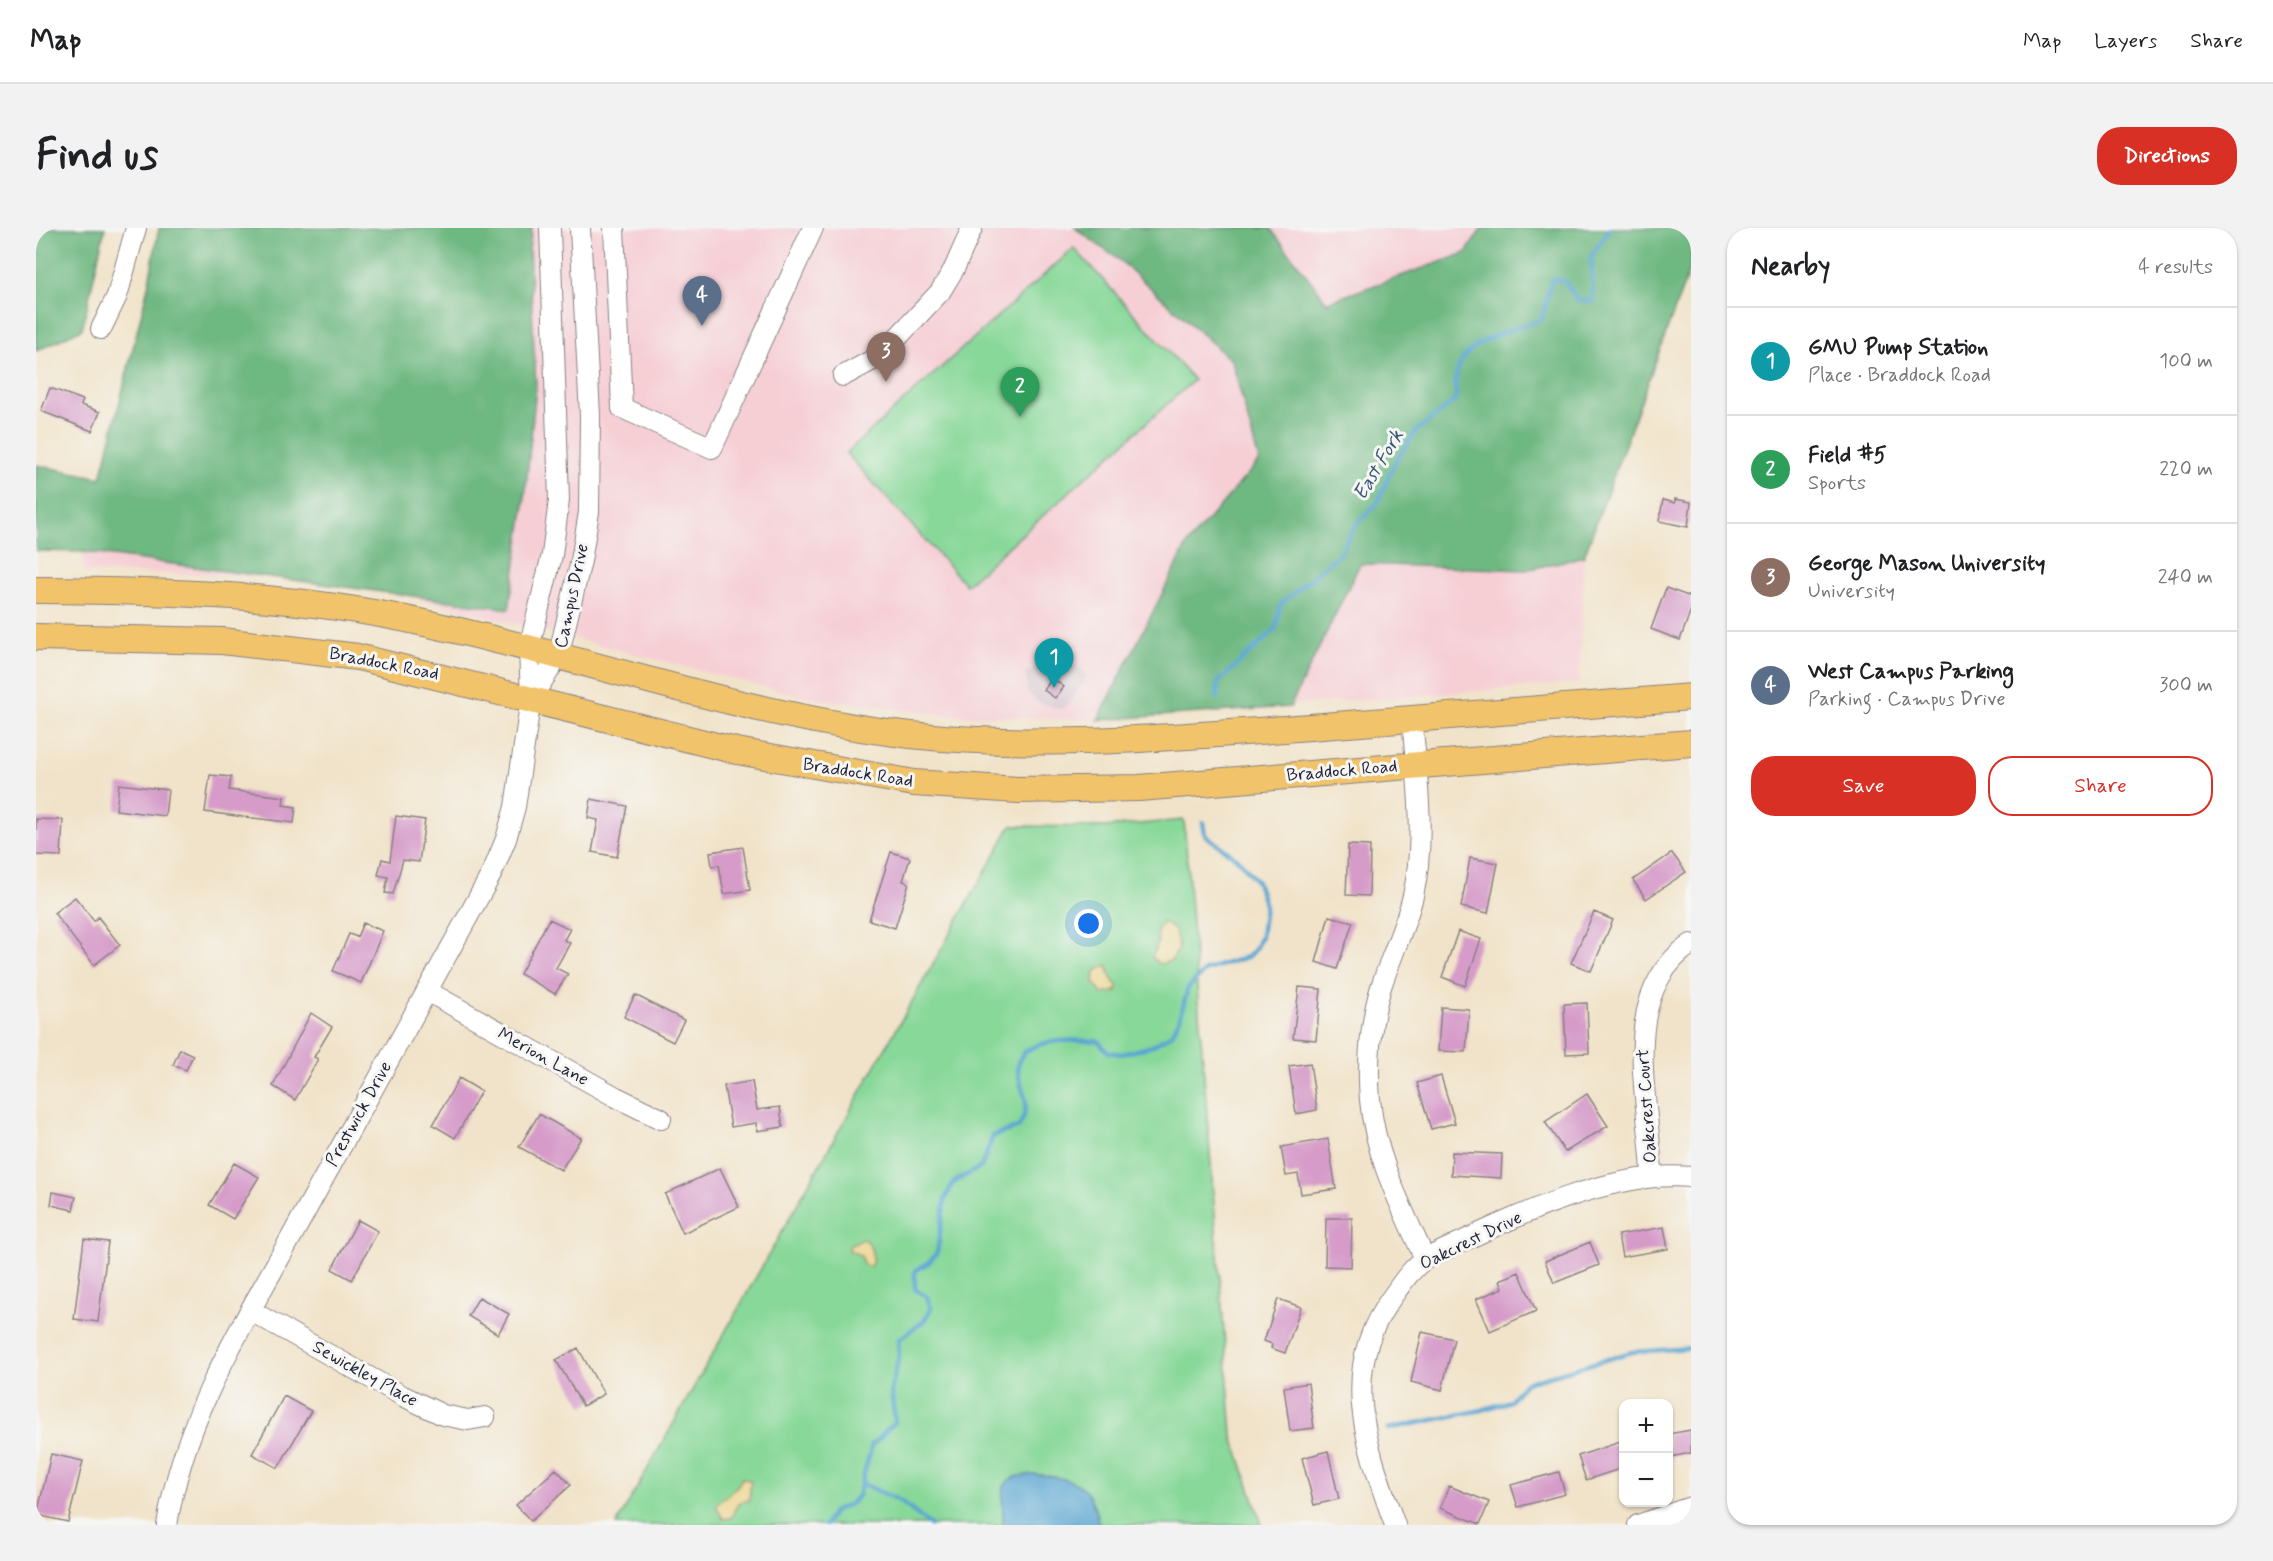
<!DOCTYPE html>
<html lang="en">
<head>
<meta charset="utf-8">
<style>
	:root { --surface:#fff; --page:#f2f2f2; --text:#202124; --muted:#757577; --line:#e0e0e0; --accent:#d93025 }
	body { margin:0; font-family:Mynerve,sans-serif; background:var(--page); color:var(--text) }
	.controls { position:absolute; right:18px; bottom:18px; display:grid; overflow:hidden; border-radius:12px; box-shadow:0 2px 4px #0004 }
	.controls button { width:54px; height:54px; display:grid; place-items:center; padding:0; border:0; border-bottom:2px solid var(--line); background:var(--surface); color:var(--text); font:30px sans-serif }
	.you { position:absolute; left:1053px; top:696px; width:21px; height:21px; margin:-15px; border:4px solid #fff; border-radius:50%; background:#1a73e8; box-shadow:0 0 0 9px #1a73e833 }
	.badge { display:grid; place-items:center; width:39px; height:39px; border-radius:50%; background:var(--accent); color:#fff; font-size:20px; font-weight:700 }
	.pin { position:absolute; translate:-50% -50px; filter:drop-shadow(0 2px 3px #0008) }
	.pin::after { content:''; position:absolute; top:32px; width:21px; height:18px; background:inherit; clip-path:polygon(0 0,100% 0,50% 100%) }
	.list { margin:0; padding:0; list-style:none }
	h2 { display:flex; justify-content:space-between; align-items:center; height:78px; margin:0; padding:0 24px; font-size:26px }
	h2 small { font-size:20px; font-weight:400; color:var(--muted) }
	.list li { display:grid; grid-template-columns:39px 1fr auto; gap:18px; align-items:center; box-sizing:border-box; height:108px; padding:0 24px; border-top:2px solid var(--line) }
	.list b { display:block; font-size:22px; white-space:nowrap }
	.list p { margin:0; font-size:20px; white-space:nowrap; color:var(--muted) }
	.list em { font-size:20px; font-style:normal; color:var(--muted) }
	.actions { display:flex; gap:12px; padding:18px 24px }
	.actions a { flex:1; padding:14px 0; border:2px solid var(--accent); border-radius:24px; text-align:center; font-size:21px; color:var(--accent) }
	.actions .main { background:var(--accent); color:#fff }
	.map { position:relative; flex:none; width:1655px; height:1297px; overflow:hidden; border-radius:24px }
	header { display:flex; align-items:center; gap:36px; box-sizing:border-box; height:84px; padding:0 30px; background:var(--surface); border-bottom:2px solid var(--line) }
	header strong { font-size:28px }
	nav { display:flex; gap:33px; margin-inline-start:auto; font-size:21px }
	.intro { display:flex; align-items:center; justify-content:space-between; box-sizing:border-box; height:144px; padding:0 36px }
	h1 { margin:0; font-size:42px }
	.button { padding:15px 27px; border-radius:24px; background:var(--accent); color:#fff; font-size:21px; font-weight:700 }
	main { display:flex; gap:36px; padding:0 36px }
	aside { flex:1; background:var(--surface); border-radius:24px; box-shadow:0 2px 4px #0004 }
	.map>svg:first-child { display:block }
	.built { fill:#f6cfd5 }
	.industrial { fill:#d1bdc8 }
	.green { fill:#88d899; stroke:#557d6a; stroke-width:1.5 }
	.forest { fill:#6eb881; stroke:#486d5e; stroke-width:1.5 }
	.sand { fill:#eeda9e; stroke:#887e6c; stroke-width:1.5 }
	.water { fill:#58a5d1; stroke:#3d6486; stroke-width:1.5 }
	.lines { fill:none; stroke-linecap:round; stroke-linejoin:round }
	.stream { stroke:#58a5d1; stroke-width:4.5 }
	.building { fill:#d69bc9 }
	.minor-casing { stroke:#8a8282; stroke-width:22 }
	.major-casing { stroke:#8a8282; stroke-width:28 }
	.minor { stroke:#fff; stroke-width:20 }
	.major { stroke:#f1c36a; stroke-width:26 }
	.labels { text-anchor:middle; dominant-baseline:central; stroke-width:6; stroke-linejoin:round; paint-order:stroke }
	.street-label { font-size:18px; fill:#22223b; stroke:#f6f6f2 }
	.water-label { font-size:20px; font-style:italic; fill:#385677; stroke:#f6f6f2 }
</style>
</head>
<body>
<header>
<strong>Map</strong>
<nav><a>Map</a><a>Layers</a><a>Share</a></nav>
</header>
<div class="intro"><h1>Find us</h1><a class="button">Directions</a></div>
<main>
<div class="map">
<svg width="1655" height="1297" viewBox="0 0 1655 1297">
	<rect width="100%" height="100%" fill="#f6f6f2"/>
	<filter id="ink" filterUnits="userSpaceOnUse"><feTurbulence type="fractalNoise" baseFrequency=".0167" numOctaves="2"/><feDisplacementMap in="SourceGraphic" scale="12" xChannelSelector="R" yChannelSelector="G"/><feConvolveMatrix kernelMatrix="1 2 1 2 8 2 1 2 1" color-interpolation-filters="sRGB"/></filter>
	<filter id="wash" filterUnits="userSpaceOnUse"><feTurbulence type="fractalNoise" baseFrequency=".008" numOctaves="4" result="noise"/><feDisplacementMap in="SourceGraphic" scale="24" xChannelSelector="R" yChannelSelector="G"/><feGaussianBlur stdDeviation="1.35" result="paint"/><feColorMatrix in="noise" values="0 0 0 0 0 0 0 0 0 0 0 0 0 0 0 0 0 1.4 0 .05"/><feComposite in="paint" operator="in"/></filter>
	<g filter="url(#wash)">
		<rect width="100%" height="100%" fill="#f1e3c9"/>
		<path class="built" d="M126,0H1655V37L1548,328L1543,455L1062,492L908,487L768,469L367,367L214,347L48,344L47,324Z"/>
		<path class="industrial" d="M1025,428L1047,443L1050,450L1032,477L1025,481L1004,475L991,464L990,446L1010,431Z"/>
		<path class="green" d="M1038,20L1158,152L930,357L810,225Z
			M1148,592L1196,1206L1226,1297H580L975,598L1068,599Z"/>
		<path class="forest" d="M0,0H69L46,101L0,123Z
			M123,0H496L493,21L500,159L487,288L473,381L47,324L0,323V237L65,250L112,59Z
			M1039,0H1234L1291,74L1430,25L1446,0H1655V37L1548,328L1490,342L1324,336L1254,479L1062,492L1152,315L1223,233L1196,133L1087,35Z"/>
		<path class="sand" d="M1127,694L1139,702L1143,721L1135,733L1123,736L1116,729L1122,715L1121,702Z
			M1071,737L1075,750L1082,758L1081,763L1066,766L1058,754L1059,743Z
			M828,1011C835,1016 840,1031 834,1039L827,1036L825,1028L813,1022L814,1016Z
			M706,1250L715,1253L713,1272L702,1275L695,1290L687,1291L680,1277C689,1268 701,1262 706,1250Z"/>
		<path class="water" d="M999,1246C1039,1252 1055,1253 1063,1297H967C968,1264 957,1248 999,1246Z"/>
		<g class="lines">
			<path class="stream" d="M1181,470L1182,454L1240,401L1244,377L1303,326L1319,298L1342,274L1358,236L1380,203L1420,172C1420,165 1418,156 1420,149C1426,110 1476,103 1506,91L1516,51L1529,53L1541,72L1557,73L1555,28L1574,0
				M1352,1201L1446,1182L1474,1173L1489,1155L1596,1124L1655,1120
				M827,1256L864,1273L894,1297
				M789,1297L798,1283L814,1276L822,1268L836,1217L859,1194L855,1162L863,1128L862,1112L888,1093L895,1080L891,1069L879,1061V1043L892,1035L901,1025L909,971L918,954L945,939L957,908L983,899C998,868 984,868 982,841C980,808 1042,812 1062,813L1072,824L1086,826L1116,818L1136,806L1144,790L1152,760L1170,742L1211,729L1218,723L1225,708L1229,678L1221,654L1204,633L1169,607L1167,594"/>
		</g>
		<g id="blocks">
			<path class="building" d="M14,160L47,172L45,177L64,184L56,203L5,183Z
				M1639,271L1655,274L1652,299L1623,293L1627,272L1639,275Z
				M1630,360L1655,369V382L1644,412L1615,401Z
				M1016,450L1028,459L1019,470L1008,462Z
				M174,547L195,549L193,562L248,569L247,577L260,579L258,595L169,584Z
				M83,556L132,562L129,588L80,582Z
				M555,571L591,578L581,629L556,624L562,592L552,590Z
				M360,588L389,592L383,634L367,632L357,666L349,665L352,649L342,647L346,631L354,633Z
				M0,591L27,592L25,628L0,627Z
				M1312,617L1334,618L1333,668L1310,667Z
				M707,619L714,662L688,666L683,637L676,638L674,624Z
				M855,624L874,630L867,653L873,655L859,700L833,692Z
				M1636,625L1650,644L1610,671L1597,652Z
				M1434,630L1462,635L1452,685L1425,679Z
				M39,669L58,693L62,689L84,717L58,737L18,685Z
				M1558,684L1577,692L1555,743L1535,735Z
				M1293,688L1317,694L1301,741L1280,734Z
				M513,691L534,701L528,712L534,715L520,740L532,746L519,766L484,746Z
				M327,695L347,703L325,755L297,743L313,706L321,709Z
				M1422,703L1445,711L1429,758L1406,749Z
				M1263,759L1285,761L1280,812L1257,810Z
				M599,767L648,792L637,814L588,789Z
				M1551,775L1553,825L1530,826L1528,776Z
				M1405,779L1433,781L1430,824L1402,823Z
				M275,785L296,799L278,829L282,831L259,872L237,858Z
				M144,821L157,827L150,842L137,837Z
				M1274,835L1281,882L1260,886L1253,838Z
				M1405,848L1419,895L1395,901L1381,855Z
				M423,850L445,863L419,910L397,897Z
				M716,853L721,882L744,879L747,899L721,903L720,895L695,899L688,858Z
				M1551,866L1572,898L1529,924L1509,894Z
				M503,886L545,910L525,942L483,919Z
				M1292,911L1300,961L1265,966L1262,946L1250,948L1245,919Z
				M1416,924L1466,926L1465,950L1415,947Z
				M198,935L223,949L197,991L173,977Z
				M684,940L703,979L647,1005L629,966Z
				M17,964L40,969L37,982L15,977Z
				M1290,990H1316L1315,1039L1289,1038Z
				M322,992L342,1003L316,1052L296,1041Z
				M1628,999L1632,1021L1586,1029L1582,1007Z
				M48,1011L72,1014L62,1094L38,1091Z
				M1554,1014L1563,1037L1518,1055L1509,1033Z
				M1483,1044L1500,1083L1454,1103L1440,1071L1467,1060L1464,1052Z
				M443,1069L473,1086L462,1106L432,1088Z
				M1242,1071L1265,1079L1249,1125L1235,1120L1236,1116L1228,1113Z
				M1386,1104L1418,1111L1406,1162L1375,1154Z
				M542,1120L568,1166L547,1178L520,1132Z
				M1272,1155L1278,1200L1254,1203L1248,1159Z
				M248,1168L275,1183L242,1240L216,1226Z
				M1655,1202V1225L1634,1229L1632,1206Z
				M1587,1213V1240L1550,1252L1542,1228Z
				M1292,1223L1303,1271L1278,1277L1266,1230Z
				M15,1226L47,1233L32,1294L1,1287Z
				M520,1241L535,1257L495,1293L480,1277Z
				M1523,1244L1529,1266L1482,1279L1475,1257Z
				M1413,1258L1453,1274L1444,1296L1404,1280Z"/>
		</g>
	</g>
	<g filter="url(#ink)">
		<use href="#blocks" fill-opacity="0" stroke="#8a8282" stroke-width="1.5"/>
		<g class="lines">
			<defs>
				<path id="minor" d="M578,0L586,180L676,220L777,0
					M65,101L81,68L100,0
					M807,148L844,128L904,64L918,41L936,0
					M495,470L522,429L545,333L553,284L554,187L544,0
					M1376,491C1381,549 1390,611 1377,668C1369,700 1355,728 1345,759C1334,794 1331,836 1334,872C1339,929 1366,980 1389,1031
					M391,763L580,869L625,891
					M1616,947C1614,872 1580,767 1655,716
					M215,1083L367,1168L407,1187L432,1192L449,1189
					M131,1297C148,1186 210,1092 263,995C327,878 392,762 456,645L470,611L479,579L495,470L493,420L516,327L523,272L514,0
					M1359,1297C1331,1219 1301,1143 1356,1069C1366,1055 1375,1041 1389,1031C1466,995 1570,941 1655,949
					M1602,1297L1655,1279"/>
				<path id="major" d="M0,362C129,363 257,366 384,394C548,429 708,488 875,507C1005,521 1132,510 1261,500C1392,490 1524,479 1655,469
					M0,409L186,413L322,429L701,523L878,555L982,562L1103,560L1655,515"/>
			</defs>
			<use href="#minor" class="minor-casing"/>
			<use href="#major" class="major-casing"/>
			<use href="#minor" class="minor"/>
			<use href="#major" class="major"/>
		</g>
	</g>
	<g class="labels">
		<g class="street-label">
			<text transform="translate(536 368) rotate(-78)">Campus Drive</text>
			<text transform="translate(348 436) rotate(11)">Braddock Road</text>
			<text transform="translate(1306 543) rotate(-5)">Braddock Road</text>
			<text transform="translate(822 545) rotate(9)">Braddock Road</text>
			<text transform="translate(507 829) rotate(29)">Merion Lane</text>
			<text transform="translate(1611 878) rotate(-94)">Oakcrest Court</text>
			<text transform="translate(323 886) rotate(-61)">Prestwick Drive</text>
			<text transform="translate(1435 1013) rotate(-26)">Oakcrest Drive</text>
			<text transform="translate(329 1146) rotate(29)">Sewickley Place</text>
		</g>
		<g class="water-label">
			<text transform="translate(1343 237) rotate(-59)">East Fork</text>
		</g>
	</g>
</svg>
<div class="controls">
<button>+</button>
<button>−</button>
</div>
<div class="you"></div>
<div class="pin badge" style="left:1018px;top:460px;background:#0f9aa8">1</div>
<div class="pin badge" style="left:984px;top:189px;background:#2e9e5b">2</div>
<div class="pin badge" style="left:850px;top:154px;background:#8d6e63">3</div>
<div class="pin badge" style="left:666px;top:98px;background:#5c6f8a">4</div>
</div>
<aside>
<h2>Nearby<small>4 results</small></h2>
<ul class="list">
<li><span class="badge" style="background:#0f9aa8">1</span><div><b>GMU Pump Station</b><p>Place · Braddock Road</p></div><em>100 m</em></li>
<li><span class="badge" style="background:#2e9e5b">2</span><div><b>Field #5</b><p>Sports</p></div><em>220 m</em></li>
<li><span class="badge" style="background:#8d6e63">3</span><div><b>George Mason University</b><p>University</p></div><em>240 m</em></li>
<li><span class="badge" style="background:#5c6f8a">4</span><div><b>West Campus Parking</b><p>Parking · Campus Drive</p></div><em>300 m</em></li>
</ul>
<div class="actions"><a class="main">Save</a><a>Share</a></div>
</aside>
</main>
</body>
</html>
